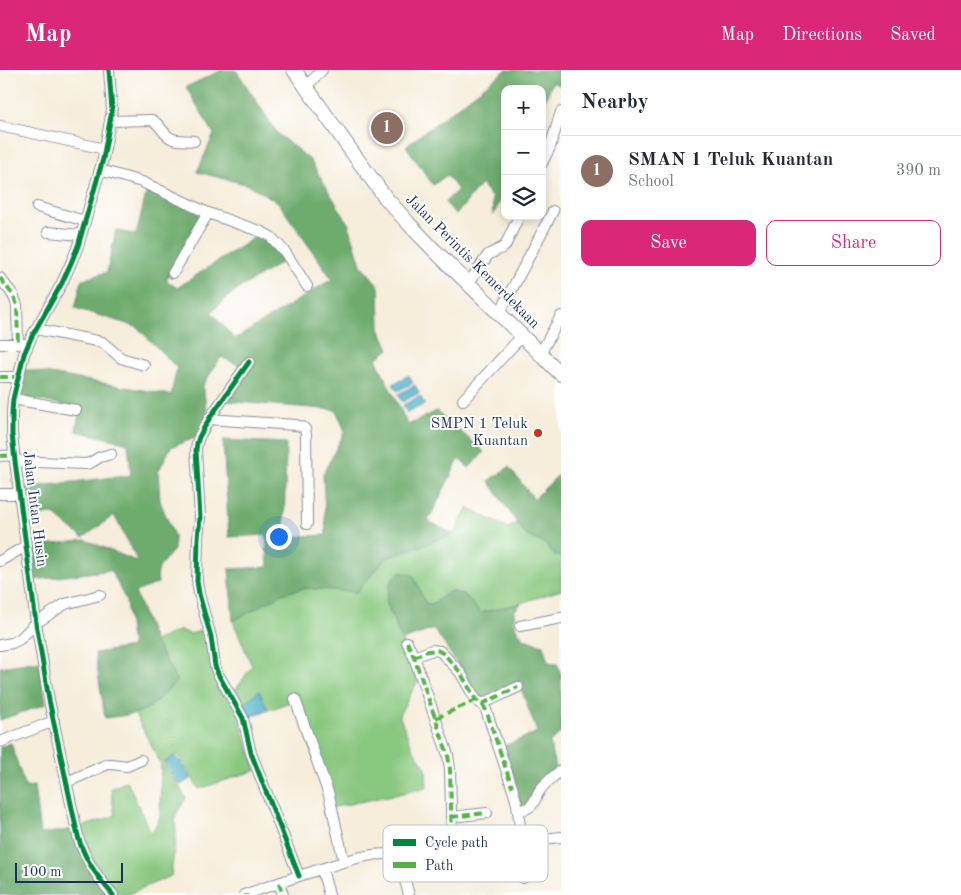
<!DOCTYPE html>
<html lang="en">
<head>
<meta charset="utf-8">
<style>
	:root { --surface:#fff; --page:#f2f2f3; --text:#1f2937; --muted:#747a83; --line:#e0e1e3; --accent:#db2777 }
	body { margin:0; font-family:"Old Standard TT",serif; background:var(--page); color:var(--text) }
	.controls { position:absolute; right:15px; top:15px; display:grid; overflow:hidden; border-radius:10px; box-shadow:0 2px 8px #0003 }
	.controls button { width:45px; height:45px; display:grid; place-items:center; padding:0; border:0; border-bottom:1px solid var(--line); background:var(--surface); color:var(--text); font:25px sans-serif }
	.scale { position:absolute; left:15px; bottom:12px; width:108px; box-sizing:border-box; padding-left:5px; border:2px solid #1b2f5e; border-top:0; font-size:14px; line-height:18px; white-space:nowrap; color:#1b2f5e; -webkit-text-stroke:4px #fff; paint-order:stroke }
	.you { position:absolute; left:278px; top:466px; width:18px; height:18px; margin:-12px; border:4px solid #fff; border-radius:50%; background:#1a73e8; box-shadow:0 0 0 8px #1a73e833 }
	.badge { display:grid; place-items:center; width:32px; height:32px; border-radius:50%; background:var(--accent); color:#fff; font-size:16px; font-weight:700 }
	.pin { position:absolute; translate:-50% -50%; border:2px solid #fff; box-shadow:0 1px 5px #0006 }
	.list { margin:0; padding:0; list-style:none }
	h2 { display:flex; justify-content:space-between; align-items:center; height:65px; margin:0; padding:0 20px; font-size:21px }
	h2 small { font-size:16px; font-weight:400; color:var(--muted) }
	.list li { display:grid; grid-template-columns:32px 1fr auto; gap:15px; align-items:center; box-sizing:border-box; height:70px; padding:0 20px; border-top:1px solid var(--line) }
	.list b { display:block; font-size:19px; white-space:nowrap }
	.list p { margin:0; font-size:16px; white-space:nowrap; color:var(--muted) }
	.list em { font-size:16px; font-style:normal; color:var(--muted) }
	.actions { display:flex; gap:10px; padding:15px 20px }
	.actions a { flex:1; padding:11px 0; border:1px solid var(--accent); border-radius:10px; text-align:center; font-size:18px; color:var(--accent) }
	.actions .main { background:var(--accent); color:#fff }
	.icon { flex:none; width:28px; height:28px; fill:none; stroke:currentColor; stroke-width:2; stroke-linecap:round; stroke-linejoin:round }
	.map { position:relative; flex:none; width:561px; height:825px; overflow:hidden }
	header { display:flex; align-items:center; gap:30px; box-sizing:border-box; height:70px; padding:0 25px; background:var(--accent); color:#fff }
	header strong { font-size:24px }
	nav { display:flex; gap:28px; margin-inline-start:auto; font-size:18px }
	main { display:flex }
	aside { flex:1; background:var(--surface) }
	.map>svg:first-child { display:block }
	.green { fill:#89c87f; stroke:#527c6e }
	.forest { fill:#6eac6e; stroke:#446e66 }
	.water { fill:#4cb0cb; stroke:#347094 }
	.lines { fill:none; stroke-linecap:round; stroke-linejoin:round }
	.minor-casing { stroke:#888e9c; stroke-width:12 }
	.highway-casing { stroke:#888e9c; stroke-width:16 }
	.minor { stroke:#fff; stroke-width:10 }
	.highway { stroke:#fff; stroke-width:14 }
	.quiet { stroke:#55b248; stroke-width:4; stroke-dasharray:8 4; stroke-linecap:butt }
	.cycleway-casing { stroke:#fff; stroke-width:8 }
	.cycleway { stroke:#00873e; stroke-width:5 }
	.poi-dot { fill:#c8321e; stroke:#fff; stroke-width:2 }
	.labels { text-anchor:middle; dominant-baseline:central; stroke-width:4; stroke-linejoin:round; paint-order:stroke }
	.street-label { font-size:15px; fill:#1b2f5e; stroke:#fff }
	.poi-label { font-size:15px; fill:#1b2f5e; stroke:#fff; text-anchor:end }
	.key { fill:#fff; stroke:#bbc1cf; stroke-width:1 }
	.key-label { font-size:14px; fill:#1b2f5e }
</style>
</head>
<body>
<header>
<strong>Map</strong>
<nav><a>Map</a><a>Directions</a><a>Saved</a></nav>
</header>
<main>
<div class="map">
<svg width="561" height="825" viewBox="0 0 561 825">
	<rect width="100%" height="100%" fill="#fff"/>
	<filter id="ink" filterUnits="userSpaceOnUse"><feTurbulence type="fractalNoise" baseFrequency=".02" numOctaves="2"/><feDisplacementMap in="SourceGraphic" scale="10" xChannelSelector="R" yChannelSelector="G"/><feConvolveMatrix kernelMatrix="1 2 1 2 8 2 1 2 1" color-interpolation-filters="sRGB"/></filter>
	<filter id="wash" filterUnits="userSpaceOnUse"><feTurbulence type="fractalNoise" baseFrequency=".0096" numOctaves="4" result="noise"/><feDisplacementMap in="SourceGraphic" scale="20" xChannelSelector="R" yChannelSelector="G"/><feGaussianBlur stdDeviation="1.12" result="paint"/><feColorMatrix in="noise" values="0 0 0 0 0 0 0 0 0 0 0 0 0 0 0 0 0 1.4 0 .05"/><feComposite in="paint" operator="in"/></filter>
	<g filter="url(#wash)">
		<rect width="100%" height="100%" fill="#f6edda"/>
		<path class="green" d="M467,438L508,458L517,453L527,466L546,474L554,485L561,486V520L521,533L480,543L465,525L452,521L432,534L386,531L418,611L399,645L413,679L426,698L427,718L330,738L295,630L240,651L256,700L199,719L177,684L164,692L186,728L175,746L176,766L171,806L133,822L130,825H110L75,759L115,746L111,719L127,711L151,764L160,747L161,694L135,644L150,637L177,611L154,571L180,560L190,564L204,560L208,574L209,589L216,608L225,623L237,618L252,596L233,551L284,523L305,518L357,522L386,488L454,464Z"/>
		<path class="forest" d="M222,0H236L278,64L310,90L349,155L361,195L379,216L380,259L389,279L376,289L408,355L437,341L484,382L469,398L459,389L428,451L454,464L386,488L357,522L305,518L284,523L233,551L229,499L268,497L266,465L229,467L223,370L286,373L284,467L326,465L323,404L345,361L336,340L224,331L247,299L221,287L203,315L207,344L195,368L171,377L158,402L160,431L174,466V480C164,491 155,497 158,513L135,522L154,571L177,611L150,637L135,644L105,648L95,583L132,577L126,531L111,500L34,510L30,477L86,470L138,492L114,445L83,468L53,444L27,447L23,418L131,405L128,373L76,361L80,338L16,326L22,299L171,325L177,298L137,257L75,238L82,210L107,202L116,160L136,165L148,116L201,145L166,210L177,218L258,165L271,170L287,189L235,221L211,242L235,269L332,209L278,132L249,115L197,102L214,64L186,17Z
			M506,0H561V16L553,12L542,36V19H505V121L493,146L492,128L481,114L456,145L445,132L458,120L447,105L433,115L406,76Z
			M509,397L534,429L561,402V486L554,485L546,474L527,466L517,453L489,411Z
			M399,502L413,505L426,534H432L451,521L465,525L480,543L521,533L514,542L515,557L524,569L543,575L548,592L557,593L561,605V662L550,673L552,685L557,701L526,735L519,736L502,677L537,662L519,613L481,629L434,559L402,570L386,531L390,513Z
			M39,591L46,634L0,650V597Z
			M11,673L25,717L34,716L40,764L75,759L110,825H0V677Z"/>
		<path class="water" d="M409,305L413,313L397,321L393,314Z
			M415,315L419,323L402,332L398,324Z
			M420,326L425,334L407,343L403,335Z
			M259,621L268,639L250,646L244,634Z
			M176,686L191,709L180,715L166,692Z"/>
	</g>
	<g filter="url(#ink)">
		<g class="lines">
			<defs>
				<path id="minor" d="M109,0L112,40L103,89L78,176L71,193L62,213L32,266L24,284L13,329L12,342V364L15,391L36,553L49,630L77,762C82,786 97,807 113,825
					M306,17L322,0
					M110,51L152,50C161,54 163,66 173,69C179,71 187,70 194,71
					M0,56L105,79
					M542,93L550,77L561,42
					M100,100L142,112L208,143L262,162L271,167L285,182L307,216
					M37,137L85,151
					M48,162L81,165
					M173,203L208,143
					M0,208L13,225L17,235L18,274
					M468,214L488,185C494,181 500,180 505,176L519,146
					M499,244L553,141
					M36,259L102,272L121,288L144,295
					M0,274H24
					M540,284L561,246
					M249,292L209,349L199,367L197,373L196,380L197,396L200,448L198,468L197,511L199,524L211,567L215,596L218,604L243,648L251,683L299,806
					M0,307H18
					M13,329L76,340
					M463,330L522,266
					M209,349L296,355L303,357L305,359L306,364L307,454
					M0,386L14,385
					M15,391L85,394L90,393L100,387L111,384
					M0,424H19
					M0,491L26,476
					M520,556L561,548
					M407,572L414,587L448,685L450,699L452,779
					M0,575L12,573L20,569L36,553L65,534L100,525
					M414,587L432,580L440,581L460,602L476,630L482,634L486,640L512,717L517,734L520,756V771L523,808
					M295,629L329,725L344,792
					M482,634L518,617
					M0,672L54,651
					M67,712L108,694H111L127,696L141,690
					M518,741C536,737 532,733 540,720C545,713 554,706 561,700
					M451,747L487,743
					M398,785L409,825
					M322,799L329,825
					M279,813L283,825
					M244,825C269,816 295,807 321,799C346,791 372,781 398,785L561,767"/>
				<path id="highway" d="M294,0L352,82L385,127L409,154L436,182L561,304"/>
			</defs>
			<use href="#minor" class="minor-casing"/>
			<use href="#highway" class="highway-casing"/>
			<use href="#minor" class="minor"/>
			<use href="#highway" class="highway"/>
			<path class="quiet" d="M0,208L13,225L17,235L18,274
				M0,307H18
				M0,386L14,385
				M407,572L414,587L448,685L450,699L452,779
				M414,587L428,581L437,580L444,584L460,602L476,630L482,634L486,640L512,717
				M482,634L518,617
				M436,648L476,630
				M451,747L487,743
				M279,813L283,825
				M246,824V825"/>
			<defs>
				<path id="cycleway" d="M109,0L112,40L103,89L78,176L71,193L62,213L32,266L24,284L13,329L12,342V364L15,391L36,553L49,630L77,762C82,786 97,807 113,825
					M249,292L209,349L199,367L197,373L196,380L197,396L200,448L198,468L197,511L199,524L211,567L215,596L218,604L243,648L251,683L299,806"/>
			</defs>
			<use href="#cycleway" class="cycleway-casing"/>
			<use href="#cycleway" class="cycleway"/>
		</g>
	</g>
	<circle class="poi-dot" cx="538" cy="363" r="5"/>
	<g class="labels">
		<g class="street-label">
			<text transform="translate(472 192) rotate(45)">Jalan Perintis Kemerdekaan</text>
			<text transform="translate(34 439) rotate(83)">Jalan Intan Husin</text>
		</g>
		<g class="poi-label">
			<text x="528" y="354">SMPN 1 Teluk<tspan x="528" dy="17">Kuantan</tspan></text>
		</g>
	</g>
	<rect x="383" y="755" width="165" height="57" rx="8" class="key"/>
	<rect x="393" y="769" width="23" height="7" fill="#00873e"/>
	<rect x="393" y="792" width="23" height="6" fill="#55b248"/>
	<g class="key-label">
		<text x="425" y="777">Cycle path</text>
		<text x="425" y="800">Path</text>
	</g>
</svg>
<div class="controls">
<button>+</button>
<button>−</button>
<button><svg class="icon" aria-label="layers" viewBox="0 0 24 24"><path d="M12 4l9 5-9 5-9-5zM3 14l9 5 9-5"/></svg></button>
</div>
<div class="scale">100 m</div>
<div class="you"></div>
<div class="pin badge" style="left:387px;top:58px;background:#8d6e63">1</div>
</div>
<aside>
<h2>Nearby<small></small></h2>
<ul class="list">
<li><span class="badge" style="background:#8d6e63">1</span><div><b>SMAN 1 Teluk Kuantan</b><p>School</p></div><em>390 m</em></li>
</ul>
<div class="actions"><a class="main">Save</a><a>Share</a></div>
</aside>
</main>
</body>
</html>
